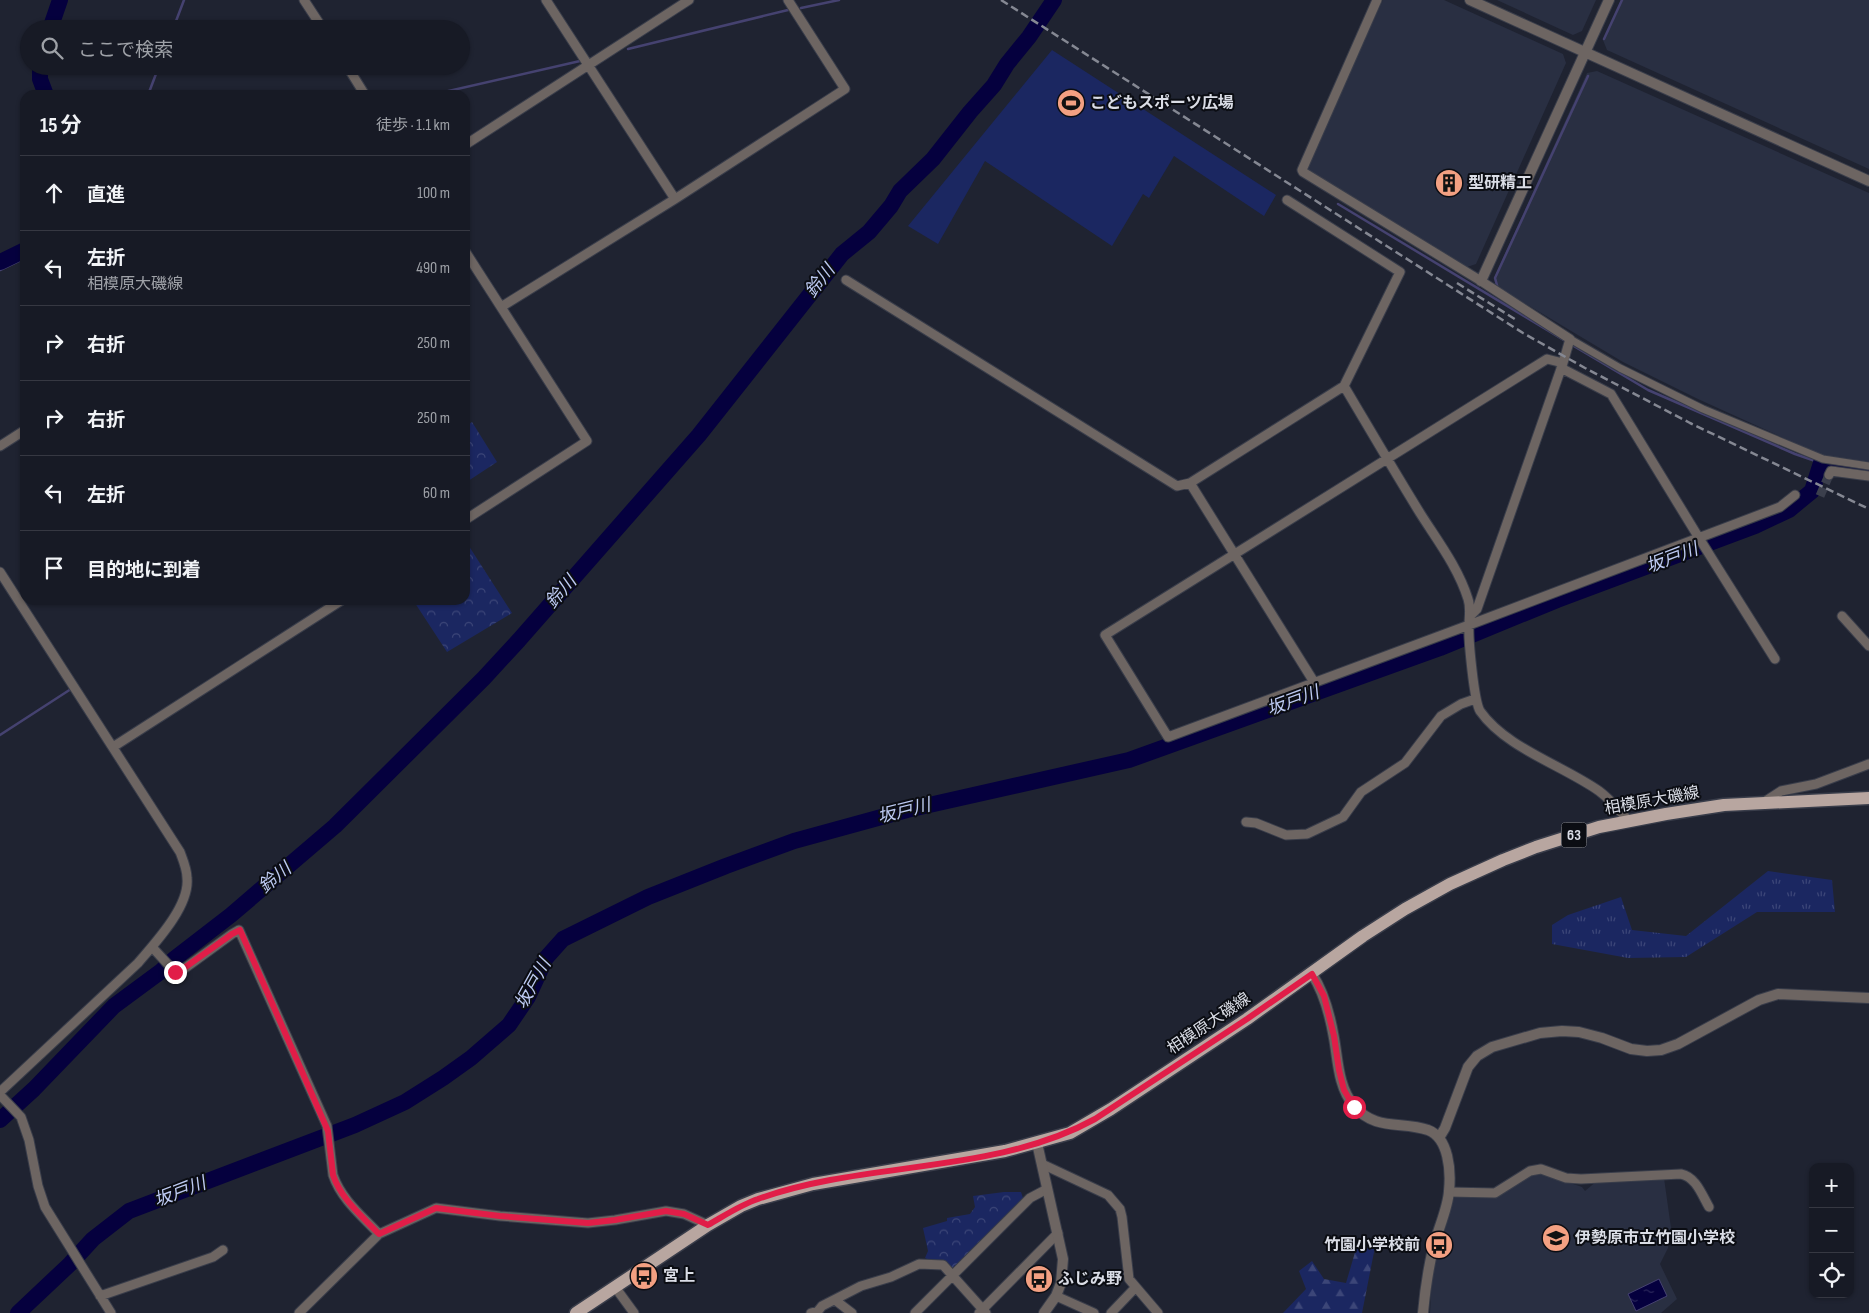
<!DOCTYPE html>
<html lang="ja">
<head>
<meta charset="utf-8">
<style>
	:root { --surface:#171a25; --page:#242732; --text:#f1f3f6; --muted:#9ea1a7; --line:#363842 }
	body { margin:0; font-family:"Sofia Sans Condensed","Noto Sans JP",sans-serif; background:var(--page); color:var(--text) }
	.controls { position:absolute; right:15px; bottom:15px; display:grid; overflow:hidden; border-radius:10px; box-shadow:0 1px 4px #0004 }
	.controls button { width:45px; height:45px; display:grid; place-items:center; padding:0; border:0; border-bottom:1px solid var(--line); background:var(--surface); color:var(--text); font:25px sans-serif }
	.stop { position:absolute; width:15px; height:15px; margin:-11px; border:4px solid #e11d48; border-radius:50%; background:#fff }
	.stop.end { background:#e11d48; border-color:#fff; box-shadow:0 1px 5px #0008 }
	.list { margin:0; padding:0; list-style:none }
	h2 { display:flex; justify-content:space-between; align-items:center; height:65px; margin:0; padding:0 20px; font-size:21px }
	h2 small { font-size:16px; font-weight:400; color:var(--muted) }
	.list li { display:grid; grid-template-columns:32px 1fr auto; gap:15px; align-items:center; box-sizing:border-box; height:75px; padding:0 20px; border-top:1px solid var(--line) }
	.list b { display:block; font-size:19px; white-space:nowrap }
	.list p { margin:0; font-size:16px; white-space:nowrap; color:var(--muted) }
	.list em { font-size:16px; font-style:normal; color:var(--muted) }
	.icon { flex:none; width:28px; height:28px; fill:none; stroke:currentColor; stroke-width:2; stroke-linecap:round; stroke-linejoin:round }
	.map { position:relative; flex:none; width:1869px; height:1313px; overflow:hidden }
	.search { position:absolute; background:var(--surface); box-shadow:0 1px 4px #0004; left:20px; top:20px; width:450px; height:55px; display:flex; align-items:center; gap:12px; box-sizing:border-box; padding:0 18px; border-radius:28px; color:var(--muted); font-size:19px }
	.panel { position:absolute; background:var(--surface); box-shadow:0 1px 4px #0004; left:20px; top:90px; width:450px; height:515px; border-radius:15px }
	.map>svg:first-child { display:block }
	.built { fill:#292f42 }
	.grass { fill:url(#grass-tufts) }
	.forest { fill:url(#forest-firs) }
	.park { fill:url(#park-crowns) }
	.garden { fill:#1b2761 }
	.water { fill:url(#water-ripples); stroke:#454270 }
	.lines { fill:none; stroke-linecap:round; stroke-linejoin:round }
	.stream { stroke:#454270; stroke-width:2.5 }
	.river { stroke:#05003e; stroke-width:16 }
	.minor-tunnel { stroke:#3b3f4c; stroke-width:9; stroke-dasharray:9 4.5; stroke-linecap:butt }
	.pedestrian-casing { stroke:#393d4a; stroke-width:9 }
	.minor-casing { stroke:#393d4a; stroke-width:11 }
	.tertiary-casing { stroke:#393d4a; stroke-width:12 }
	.primary-casing { stroke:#393d4a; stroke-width:15 }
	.pedestrian { stroke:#6d6562; stroke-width:7 }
	.minor { stroke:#6d6562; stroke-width:9 }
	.tertiary { stroke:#6d6562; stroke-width:10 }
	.primary { stroke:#b8a6a0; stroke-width:12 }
	.rail { stroke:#858893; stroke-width:2.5; stroke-dasharray:8 4; stroke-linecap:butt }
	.route { stroke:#e11d48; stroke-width:6 }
	.labels { text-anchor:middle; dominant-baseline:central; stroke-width:4; stroke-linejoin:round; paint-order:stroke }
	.shield { fill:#0b0d13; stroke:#9c9fa7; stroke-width:1 }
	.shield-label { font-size:15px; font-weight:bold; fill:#dadde6 }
	.poi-label { font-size:16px; font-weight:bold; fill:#dadde6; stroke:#0b0d13; text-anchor:start }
	.street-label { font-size:16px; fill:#dadde6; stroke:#0b0d13 }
	.water-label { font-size:18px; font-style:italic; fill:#bdcaf2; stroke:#0b0d13 }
</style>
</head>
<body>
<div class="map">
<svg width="1869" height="1313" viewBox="0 0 1869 1313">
	<defs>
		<pattern id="grass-tufts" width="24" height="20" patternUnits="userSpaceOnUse" patternTransform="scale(1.25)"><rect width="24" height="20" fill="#1b2761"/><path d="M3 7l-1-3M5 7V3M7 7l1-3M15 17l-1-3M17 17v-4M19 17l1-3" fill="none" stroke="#3c4678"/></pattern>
		<pattern id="forest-firs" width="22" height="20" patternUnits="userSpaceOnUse" patternTransform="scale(1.25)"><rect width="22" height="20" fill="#1b2761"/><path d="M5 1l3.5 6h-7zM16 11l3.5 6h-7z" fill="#3c4678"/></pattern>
		<pattern id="park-crowns" width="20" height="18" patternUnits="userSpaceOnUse" patternTransform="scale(1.25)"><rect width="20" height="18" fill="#1b2761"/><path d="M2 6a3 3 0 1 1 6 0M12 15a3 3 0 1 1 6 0" fill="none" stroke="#3c4678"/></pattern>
		<pattern id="water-ripples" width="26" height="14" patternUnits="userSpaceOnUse" patternTransform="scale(1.25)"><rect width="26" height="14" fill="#05003e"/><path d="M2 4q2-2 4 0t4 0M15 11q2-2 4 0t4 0" fill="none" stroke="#29255a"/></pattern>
	</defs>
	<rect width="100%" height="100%" fill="#1f2331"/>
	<path class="built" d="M1383,0H1444L1563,54L1566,63L1476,264L1467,267L1308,170L1306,166Z
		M1497,0H1596L1582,31L1573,35Z
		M1621,0H1869V169L1607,50L1603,40Z
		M1597,71L1869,193V462L1821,455L1698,399L1623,362L1496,286L1494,278L1587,73Z
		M1541,1173L1582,1187L1585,1191L1598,1180L1664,1178L1671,1228L1668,1248L1660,1264L1677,1299L1661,1313H1430L1432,1274L1454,1198L1458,1195H1496L1529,1175Z"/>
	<path class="grass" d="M1768,871L1832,880L1835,912H1757L1686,957L1628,958L1552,944V925L1568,915L1621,897L1632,930L1686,936Z"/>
	<path class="forest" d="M1375,1247L1362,1313H1283L1306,1289L1299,1271L1312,1261L1324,1279L1346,1283L1356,1249Z"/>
	<path class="park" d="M472,422L497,462L465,483V427Z
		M465,540L512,613L447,652L413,600H465Z
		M1004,1192H1021L1023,1198L952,1270L925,1258L928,1251L923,1228L947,1221V1218L970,1214L975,1207L973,1196Z"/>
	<path class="garden" d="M1052,50L1276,195L1264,216L1174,156L1149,198L1143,194L1112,246L985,161L938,244L908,226Z"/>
	<path class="water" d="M1659,1279L1667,1296L1636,1311L1628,1294Z"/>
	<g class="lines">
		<path class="stream" d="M801,8L839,0
			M173,29L184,0
			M1604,39L1622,0
			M628,49L788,10
			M148,95L159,66
			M431,95L580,61
			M1338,204L1567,342
			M0,270L25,258
			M1498,289L1495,278L1588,76
			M1572,345L1648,390L1795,454L1821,463
			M0,735L71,689"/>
		<path class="river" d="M50,29L60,0
			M40,66V79L46,95
			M0,262L25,250
			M0,1120L34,1089L114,1006L160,972L174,959L231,915L335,826L484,678L519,640L699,435L842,254L869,232L891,206L900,191L933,159L970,112L994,85L1007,64L1029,37L1054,0
			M18,1313L70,1264L93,1239L129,1211L355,1125L405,1102L443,1078L471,1058L509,1025L528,997L546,958L563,939L648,897L726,866L794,841L907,810L1129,760L1440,648L1557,600L1755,526L1789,510L1812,491L1821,463L1869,470"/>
		<path class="minor-tunnel" d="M1820,496L1829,475"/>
		<defs>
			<path id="pedestrian" d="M1570,339L1620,368L1703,409L1823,459L1869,466"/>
			<path id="minor" d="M304,0L323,29
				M546,0L675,199
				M1377,0L1302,170L1303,172L1481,281L1570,339L1563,363L1477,609L1471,615
				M347,66L365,95
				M465,145L689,0
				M1287,200L1400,272L1344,386
				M465,251L587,441L465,520
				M846,280L1177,486L1190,483L1344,386C1369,428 1394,471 1420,513C1437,540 1458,567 1468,599C1471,608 1469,615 1469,625C1468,638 1474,701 1480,711C1506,748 1562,765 1599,791C1610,799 1619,810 1628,820
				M501,307L675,199L845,89L788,0
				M1563,363L1547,359L1105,635L1168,737L1469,625L1780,507L1795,495
				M1561,368L1611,394L1699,538L1775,659
				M0,446L25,430
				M1829,475L1831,471L1869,476
				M1190,483L1314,682
				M0,572L180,852C183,860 187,869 187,878C190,906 155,943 138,963L0,1092
				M1842,616L1869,646
				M113,747L342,600
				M1764,802L1781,791L1816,784L1869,764
				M1246,822L1256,823L1286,835L1307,834L1343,817L1361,792L1405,763L1441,716L1461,704L1475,699
				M152,947L175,972L181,971L232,934L239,930L327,1126L333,1175C341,1199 362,1216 379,1234
				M0,1095L21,1117L29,1140L38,1186L45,1207L111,1313
				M1042,1164L1108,1195L1120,1209L1122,1217L1129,1279L1158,1313
				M1449,1192L1495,1193L1530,1171L1541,1169L1566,1178L1581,1179L1681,1174C1696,1177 1702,1195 1709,1207
				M615,1287L634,1313
				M100,1296L213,1257L223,1250
				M1056,1296L1094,1313
				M835,1300L852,1313
				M299,1313L379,1234L436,1208L500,1216L588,1223L615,1220L666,1211L684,1214L708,1225
				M811,1313L818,1311L822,1306L861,1286L891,1277L919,1264L943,1265L986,1313
				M915,1313L1030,1198L1047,1189
				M979,1313L1058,1233
				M1111,1313L1135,1288"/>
			<path id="tertiary" d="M1470,0L1869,181
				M1481,281L1609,0
				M1312,974C1324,992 1330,1015 1334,1038C1338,1060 1338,1087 1354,1106C1375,1131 1402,1121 1428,1130C1449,1138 1451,1171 1449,1191C1448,1209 1437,1231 1433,1249C1428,1270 1425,1291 1423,1313
				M1439,1138L1445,1128L1468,1067L1477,1056L1492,1047L1540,1033L1562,1031L1579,1032L1602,1038L1631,1049L1647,1051L1661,1050L1678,1044L1759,1000L1778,994L1869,998
				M1037,1143L1063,1259L1061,1283L1056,1296L1044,1313"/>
			<path id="primary" d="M576,1313L708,1225L741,1206L758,1199L813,1184L1005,1151L1070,1133L1111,1109L1247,1019L1363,936L1405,909L1450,884L1503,860L1536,847L1599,827L1666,814L1724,805L1869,798"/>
		</defs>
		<use href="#pedestrian" class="pedestrian-casing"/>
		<use href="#minor" class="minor-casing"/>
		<use href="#tertiary" class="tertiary-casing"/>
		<use href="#primary" class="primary-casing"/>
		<use href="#pedestrian" class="pedestrian"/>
		<use href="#minor" class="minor"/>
		<use href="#tertiary" class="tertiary"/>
		<use href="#primary" class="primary"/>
		<path class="rail" d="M1001,0L1523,333L1585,368L1690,423L1869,509
			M1457,283L1518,321"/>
	</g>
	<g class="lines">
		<path class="route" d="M175,972L180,971L232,934L240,930L328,1131L333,1175C341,1199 362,1216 379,1234L436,1208L500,1216L588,1223L615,1220L666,1211L684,1214L708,1225C724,1216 740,1205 758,1199C866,1160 993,1175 1095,1119L1247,1019L1312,974L1324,996L1334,1036L1339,1070L1344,1090L1354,1107"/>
	</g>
	<defs>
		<symbol id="stadium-disc" viewBox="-11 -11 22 22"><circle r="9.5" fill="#f3a082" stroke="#0b0d13"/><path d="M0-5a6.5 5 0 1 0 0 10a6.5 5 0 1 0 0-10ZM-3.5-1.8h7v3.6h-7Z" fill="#111"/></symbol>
		<symbol id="building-disc" viewBox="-11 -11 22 22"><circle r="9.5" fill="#f3a082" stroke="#0b0d13"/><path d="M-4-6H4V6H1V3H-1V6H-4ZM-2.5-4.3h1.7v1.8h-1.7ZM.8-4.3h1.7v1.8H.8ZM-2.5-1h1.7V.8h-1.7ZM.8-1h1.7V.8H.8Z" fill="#111"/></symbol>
		<symbol id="school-disc" viewBox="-11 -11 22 22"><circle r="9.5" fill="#f3a082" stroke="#0b0d13"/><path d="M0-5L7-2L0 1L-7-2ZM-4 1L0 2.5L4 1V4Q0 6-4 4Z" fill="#111"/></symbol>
		<symbol id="bus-disc" viewBox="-11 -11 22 22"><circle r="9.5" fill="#f3a082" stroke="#0b0d13"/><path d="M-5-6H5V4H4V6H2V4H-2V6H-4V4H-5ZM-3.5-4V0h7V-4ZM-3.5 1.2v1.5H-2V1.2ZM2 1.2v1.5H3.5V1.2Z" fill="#111"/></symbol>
	</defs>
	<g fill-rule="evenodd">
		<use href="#stadium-disc" x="1055" y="87" width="32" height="32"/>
		<use href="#building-disc" x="1433" y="167" width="32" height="32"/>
		<use href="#school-disc" x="1540" y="1222" width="32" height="32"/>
		<use href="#bus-disc" x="1423" y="1229" width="32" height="32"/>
		<use href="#bus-disc" x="628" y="1260" width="32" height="32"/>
		<use href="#bus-disc" x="1023" y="1263" width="32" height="32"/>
	</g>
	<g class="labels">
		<rect class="shield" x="1561.5" y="822.5" width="25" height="25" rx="4"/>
		<g class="shield-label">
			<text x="1574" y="835">63</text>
		</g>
		<g class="poi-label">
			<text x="1090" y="103">こどもスポーツ広場</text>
			<text x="1468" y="183">型研精工</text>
			<text x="1575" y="1238">伊勢原市立竹園小学校</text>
			<text x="1420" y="1245" text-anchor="end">竹園小学校前</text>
			<text x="663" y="1276">宮上</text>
			<text x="1058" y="1279">ふじみ野</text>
		</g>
		<g class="street-label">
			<text transform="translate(1652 801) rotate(-10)">相模原大磯線</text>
			<text transform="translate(1209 1024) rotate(-34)">相模原大磯線</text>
		</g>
		<g class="water-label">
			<text transform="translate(820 281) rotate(-52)">鈴川</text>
			<text transform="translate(1672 558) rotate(-21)">坂戸川</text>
			<text transform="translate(561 592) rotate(-49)">鈴川</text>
			<text transform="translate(1293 701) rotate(-20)">坂戸川</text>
			<text transform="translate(904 811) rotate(-14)">坂戸川</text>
			<text transform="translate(275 878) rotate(-40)">鈴川</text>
			<text transform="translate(533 984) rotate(-61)">坂戸川</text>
			<text transform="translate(180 1192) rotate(-21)">坂戸川</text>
		</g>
	</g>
</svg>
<div class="controls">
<button>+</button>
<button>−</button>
<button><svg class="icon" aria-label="locate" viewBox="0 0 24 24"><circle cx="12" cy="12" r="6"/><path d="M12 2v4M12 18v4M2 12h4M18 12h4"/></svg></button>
</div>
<div class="stop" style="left:1354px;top:1107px"></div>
<div class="stop end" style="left:175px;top:972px"></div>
<div class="search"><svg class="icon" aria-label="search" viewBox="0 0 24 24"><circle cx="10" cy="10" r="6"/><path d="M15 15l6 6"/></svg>ここで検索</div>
<section class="panel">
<h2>15 分<small>徒歩 · 1.1 km</small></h2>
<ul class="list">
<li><svg class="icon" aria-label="ahead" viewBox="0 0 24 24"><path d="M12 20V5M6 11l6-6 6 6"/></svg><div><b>直進</b></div><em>100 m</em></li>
<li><svg class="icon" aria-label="left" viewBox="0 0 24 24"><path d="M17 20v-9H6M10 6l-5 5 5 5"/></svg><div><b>左折</b><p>相模原大磯線</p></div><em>490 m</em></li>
<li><svg class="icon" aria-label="right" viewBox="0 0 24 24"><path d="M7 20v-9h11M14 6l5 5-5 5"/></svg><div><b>右折</b></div><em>250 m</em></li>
<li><svg class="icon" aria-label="right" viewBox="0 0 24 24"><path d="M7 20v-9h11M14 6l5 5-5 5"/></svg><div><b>右折</b></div><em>250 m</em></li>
<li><svg class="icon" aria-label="left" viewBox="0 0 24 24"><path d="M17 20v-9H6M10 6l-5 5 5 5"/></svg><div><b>左折</b></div><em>60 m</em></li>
<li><svg class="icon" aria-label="arrive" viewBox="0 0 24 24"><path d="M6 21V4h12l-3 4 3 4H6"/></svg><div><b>目的地に到着</b></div></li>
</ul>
</section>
</div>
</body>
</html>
